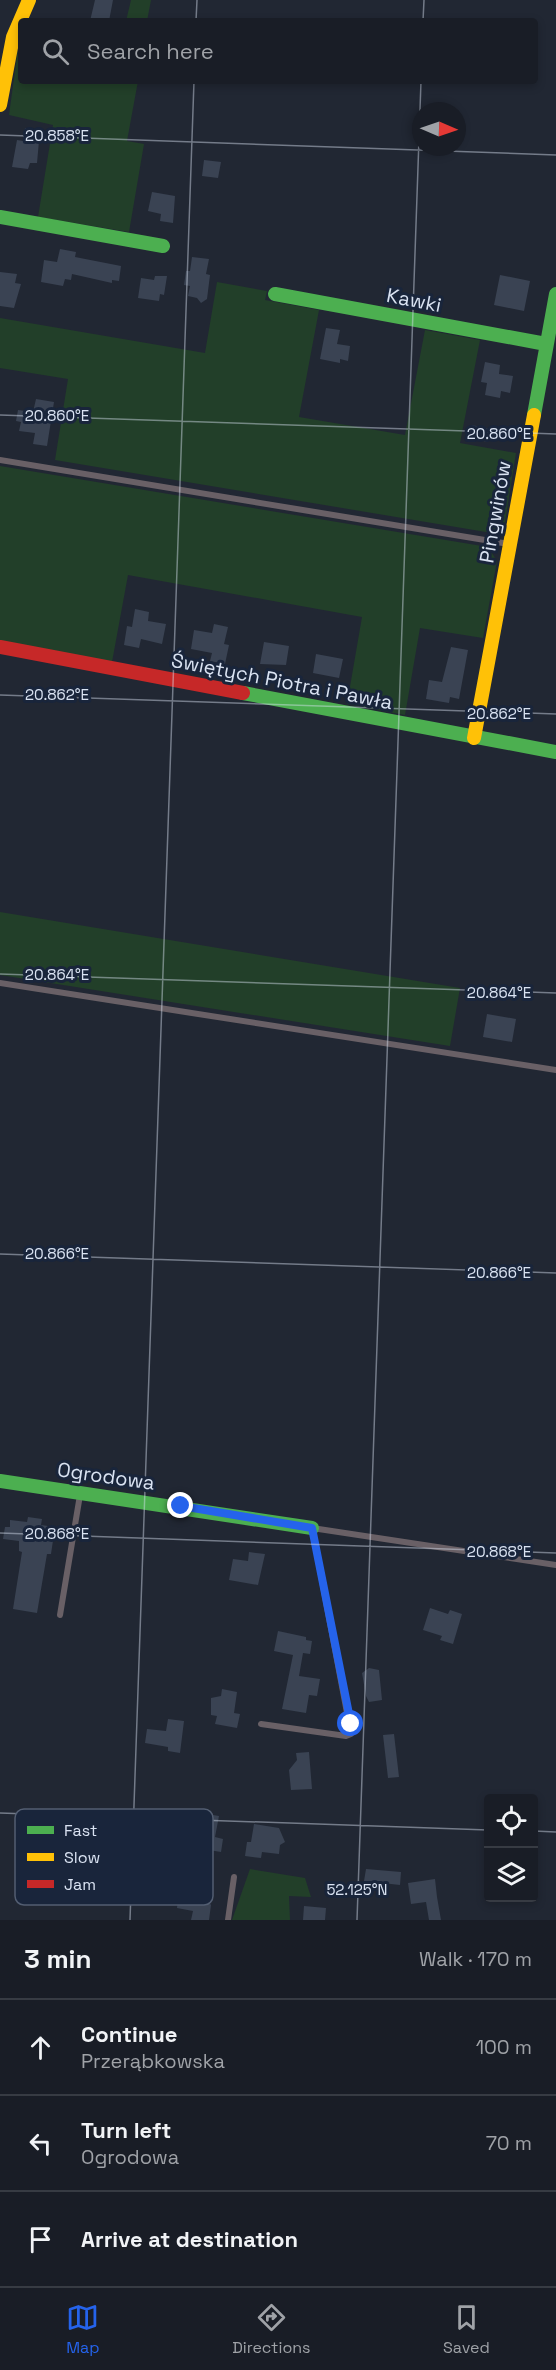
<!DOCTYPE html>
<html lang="en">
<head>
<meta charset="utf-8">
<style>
	:root { --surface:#191d26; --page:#262a32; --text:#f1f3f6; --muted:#9fa2a7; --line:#373b43; --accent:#2563eb }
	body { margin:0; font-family:"Space Grotesk",sans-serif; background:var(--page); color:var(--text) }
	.controls { position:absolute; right:18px; bottom:18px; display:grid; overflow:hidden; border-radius:6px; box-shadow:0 3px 9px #0003 }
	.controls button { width:54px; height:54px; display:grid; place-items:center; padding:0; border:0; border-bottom:2px solid var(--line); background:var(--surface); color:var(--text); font:30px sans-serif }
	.compass { position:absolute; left:412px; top:102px; width:54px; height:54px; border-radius:50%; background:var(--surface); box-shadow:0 3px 9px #0003; rotate:92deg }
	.stop { position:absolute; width:18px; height:18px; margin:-14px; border:4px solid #2563eb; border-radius:50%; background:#fff }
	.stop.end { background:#2563eb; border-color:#fff; box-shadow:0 2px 6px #0008 }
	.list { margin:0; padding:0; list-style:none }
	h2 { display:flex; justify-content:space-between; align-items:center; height:78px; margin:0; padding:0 24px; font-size:26px }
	h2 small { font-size:20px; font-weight:400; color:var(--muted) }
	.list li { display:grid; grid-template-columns:39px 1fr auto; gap:18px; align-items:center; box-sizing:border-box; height:96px; padding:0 24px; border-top:2px solid var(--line) }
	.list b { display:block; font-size:22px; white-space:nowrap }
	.list p { margin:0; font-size:20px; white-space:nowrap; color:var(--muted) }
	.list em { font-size:20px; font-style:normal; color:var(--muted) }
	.icon { flex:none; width:33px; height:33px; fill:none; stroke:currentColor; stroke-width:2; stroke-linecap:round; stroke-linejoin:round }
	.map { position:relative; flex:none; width:556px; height:1920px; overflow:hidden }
	.search { position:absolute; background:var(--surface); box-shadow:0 3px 9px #0003; left:18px; right:18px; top:18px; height:66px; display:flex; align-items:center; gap:15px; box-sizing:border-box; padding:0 21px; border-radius:6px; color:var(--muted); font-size:22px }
	.sheet { height:366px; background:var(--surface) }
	nav { display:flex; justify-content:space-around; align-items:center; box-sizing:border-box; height:84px; border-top:2px solid var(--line); background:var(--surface); font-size:16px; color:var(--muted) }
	nav a { display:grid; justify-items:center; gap:3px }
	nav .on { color:var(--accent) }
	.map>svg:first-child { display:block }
	.green { fill:#223f29 }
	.building { fill:#3a4353 }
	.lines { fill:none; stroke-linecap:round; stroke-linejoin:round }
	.lane { stroke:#696066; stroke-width:6 }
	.fast { stroke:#4caf50; stroke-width:14 }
	.slow { stroke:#ffc107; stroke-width:14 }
	.jam { stroke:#c62828; stroke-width:14 }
	.route { stroke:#2563eb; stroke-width:8 }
	.ticks { fill:none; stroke:#dae3f2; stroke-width:1.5; stroke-opacity:0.45 }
	.labels { text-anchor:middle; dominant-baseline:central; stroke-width:6; stroke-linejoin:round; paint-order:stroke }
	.street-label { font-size:20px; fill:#dae3f2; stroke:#19253b }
	.key { fill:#19253b; stroke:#535e72; stroke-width:1.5 }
	.key-label { font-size:16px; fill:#dae3f2 }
	.ticks-label { font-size:15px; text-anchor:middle; fill:#dae3f2; stroke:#19253b; stroke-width:6; stroke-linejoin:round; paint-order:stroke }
</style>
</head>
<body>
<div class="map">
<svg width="556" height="1920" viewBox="0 0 556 1920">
	<rect width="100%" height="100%" fill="#212733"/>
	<path class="green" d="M131,0H151L147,21H126Z
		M21,48V81H138L127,141L144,144L129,232L38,217L53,125L9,115L18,49Z
		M217,282L267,291L265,300L319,310L299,417L405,435L425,330L480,340L460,443L516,453L505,522L492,533L55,460L68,379L0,368V318L205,353Z
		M0,466L488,547L497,561L483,638L420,628L405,715L347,704L362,617L128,575L112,662L0,641Z
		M0,912L460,988L450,1046L0,975Z
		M250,1869L305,1878L311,1897L289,1896L290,1920H232Z"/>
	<path class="building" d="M95,0H113L109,21H90Z
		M25,128L40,130L37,163H30L28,169L12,167L17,140L23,141Z
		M204,160L221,162L218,178L202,176Z
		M152,192L175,196L173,223L160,221L161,214L148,211Z
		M60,249L76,252L75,257L121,266L119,281L112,280V283L72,274L71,280L65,279L63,286L41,282L44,260L57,262Z
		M192,257L209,259L206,274L210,275L207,299L201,303L197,298L188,296L190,286L184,285L186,271H190Z
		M0,272L17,274L15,283L21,284L14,308L0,306Z
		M500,275L530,281L524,311L494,305Z
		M155,276H167L164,295L160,294L159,301L138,298L141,278L154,280Z
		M326,328L340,330L337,344L350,346L348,361L340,359V363L320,359Z
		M485,362L500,365L499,374L513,376L510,393L501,391L500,398L485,395L487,383L481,382Z
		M36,399L54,402L47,446L33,444L35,433L19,431L21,422L16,421L18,410L33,412Z
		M472,425L490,429L488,442L469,438Z
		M135,609L149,612L148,621L166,624L162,644L141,639L139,648L124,645L127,626L132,627Z
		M214,624L228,627L224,644L229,645L225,664L210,661L212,653L191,649L194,630L212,633Z
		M264,642L289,646L286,665L260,664Z
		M451,647L468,650L459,699L450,697L449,703L426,699L429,680L442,682Z
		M316,654L343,659L339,678L313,673Z
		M487,1014L516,1019L512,1042L483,1037Z
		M28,1517L42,1519L41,1525L55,1527L51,1554H47L37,1613L13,1609L22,1552L19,1551V1541L3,1539L5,1527H10V1520L27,1522Z
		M249,1552L265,1554L258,1585L229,1580L233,1559L248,1561Z
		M430,1608L448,1614L450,1610L462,1614L453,1644L440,1640L442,1636L423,1630Z
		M278,1631L306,1637V1640L312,1641L310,1654L303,1653L299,1676L320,1679L317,1696L309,1695L306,1713L282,1709L293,1655L274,1651Z
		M369,1668L379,1670L382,1700L369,1702L366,1696L362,1673Z
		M222,1689L237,1692L234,1713L240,1714L237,1728L215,1724L217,1716L211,1715V1698L221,1696Z
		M168,1719L184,1721L180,1753L168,1751V1747L145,1743L147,1729L166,1731Z
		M394,1734L399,1777L388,1778L383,1735Z
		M309,1752L312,1789L291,1790L289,1770L297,1760L296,1753Z
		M207,1814L219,1816L215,1837L223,1839L221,1852L184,1846L188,1827L198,1829L200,1818L206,1819Z
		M254,1824L279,1828L285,1842L280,1845L279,1854L262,1852L261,1858L245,1856L247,1842H251Z
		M366,1869L401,1872L400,1885L364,1881Z
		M190,1873L208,1876L205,1897L211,1905L209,1920H191L193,1911L177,1908L179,1891L187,1893Z
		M435,1879L437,1897L441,1920H429L426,1902L411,1904L408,1883Z
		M304,1906L326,1908L325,1920H303Z"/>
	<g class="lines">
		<path class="lane" d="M0,460L509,544
			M0,983L556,1070
			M60,1615L80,1495
			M261,1724L346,1736L351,1734L312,1528L556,1565
			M228,1920L234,1877"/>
		<path class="fast" d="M0,217L163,246
			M275,294L546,344
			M534,415L556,294
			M243,693L556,752
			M0,1481L312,1528"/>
		<path class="slow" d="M0,105L13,37L29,0
			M474,738L534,415"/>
		<path class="jam" d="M0,647L243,693"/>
	</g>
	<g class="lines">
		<path class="route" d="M181,1506L312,1528L351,1724"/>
	</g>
	<path class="ticks" d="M196,21L197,0M423,21L424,0M0,135L556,155M0,415L556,434M0,695L556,714M0,974L556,993M0,1254L556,1273M0,1533L556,1553M0,1813L488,1830M534,1831L556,1832M130,1920L194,81M357,1920L421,81"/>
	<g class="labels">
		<g class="street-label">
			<text transform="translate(414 300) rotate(11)">Kawki</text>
			<text transform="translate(495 512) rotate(-80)">Pingwinów</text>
			<text transform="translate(282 681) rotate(11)">Świętych Piotra i Pawła</text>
			<text transform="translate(106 1476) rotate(8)">Ogrodowa</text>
		</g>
	</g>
	<rect x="15" y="1809" width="198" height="96" rx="9" class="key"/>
	<rect x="27" y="1826" width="27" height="8" fill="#4caf50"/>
	<rect x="27" y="1853" width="27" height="8" fill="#ffc107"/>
	<rect x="27" y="1880" width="27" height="8" fill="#c62828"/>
	<g class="key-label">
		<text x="64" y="1836">Fast</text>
		<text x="64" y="1863">Slow</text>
		<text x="64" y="1890">Jam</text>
	</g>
	<g class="ticks-label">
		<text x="57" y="141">20.858°E</text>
		<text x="57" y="421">20.860°E</text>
		<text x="499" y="439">20.860°E</text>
		<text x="57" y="700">20.862°E</text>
		<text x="499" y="719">20.862°E</text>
		<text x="57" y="980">20.864°E</text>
		<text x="499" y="998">20.864°E</text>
		<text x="57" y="1259">20.866°E</text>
		<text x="499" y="1278">20.866°E</text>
		<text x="57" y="1539">20.868°E</text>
		<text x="499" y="1557">20.868°E</text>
		<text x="357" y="1895">52.125°N</text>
	</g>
</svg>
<div class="controls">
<button><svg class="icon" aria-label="locate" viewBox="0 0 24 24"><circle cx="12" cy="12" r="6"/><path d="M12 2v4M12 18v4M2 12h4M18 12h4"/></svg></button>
<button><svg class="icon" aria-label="layers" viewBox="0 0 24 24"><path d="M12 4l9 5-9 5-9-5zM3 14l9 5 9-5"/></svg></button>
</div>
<svg class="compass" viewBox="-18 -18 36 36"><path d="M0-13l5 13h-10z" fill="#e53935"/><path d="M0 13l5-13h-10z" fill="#9fa2a7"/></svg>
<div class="stop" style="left:351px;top:1724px"></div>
<div class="stop end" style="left:181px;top:1506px"></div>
<div class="search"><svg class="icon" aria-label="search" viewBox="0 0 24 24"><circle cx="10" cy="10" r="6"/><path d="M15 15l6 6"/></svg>Search here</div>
</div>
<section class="sheet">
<h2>3 min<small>Walk · 170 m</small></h2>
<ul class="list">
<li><svg class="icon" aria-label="ahead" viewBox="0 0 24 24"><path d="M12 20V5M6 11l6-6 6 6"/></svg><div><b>Continue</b><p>Przerąbkowska</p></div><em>100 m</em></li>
<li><svg class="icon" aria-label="left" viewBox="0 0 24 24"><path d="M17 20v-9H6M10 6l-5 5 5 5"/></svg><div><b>Turn left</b><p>Ogrodowa</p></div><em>70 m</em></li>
<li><svg class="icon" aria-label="arrive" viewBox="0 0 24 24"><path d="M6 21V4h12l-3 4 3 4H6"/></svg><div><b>Arrive at destination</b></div></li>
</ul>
</section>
<nav>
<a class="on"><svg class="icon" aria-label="map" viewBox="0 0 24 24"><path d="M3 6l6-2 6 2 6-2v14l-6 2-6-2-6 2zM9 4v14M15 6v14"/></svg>Map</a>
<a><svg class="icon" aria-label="directions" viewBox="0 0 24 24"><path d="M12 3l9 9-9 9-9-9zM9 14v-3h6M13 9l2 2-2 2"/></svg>Directions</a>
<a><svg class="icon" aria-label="saved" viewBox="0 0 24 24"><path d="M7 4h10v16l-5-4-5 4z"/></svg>Saved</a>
</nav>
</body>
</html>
